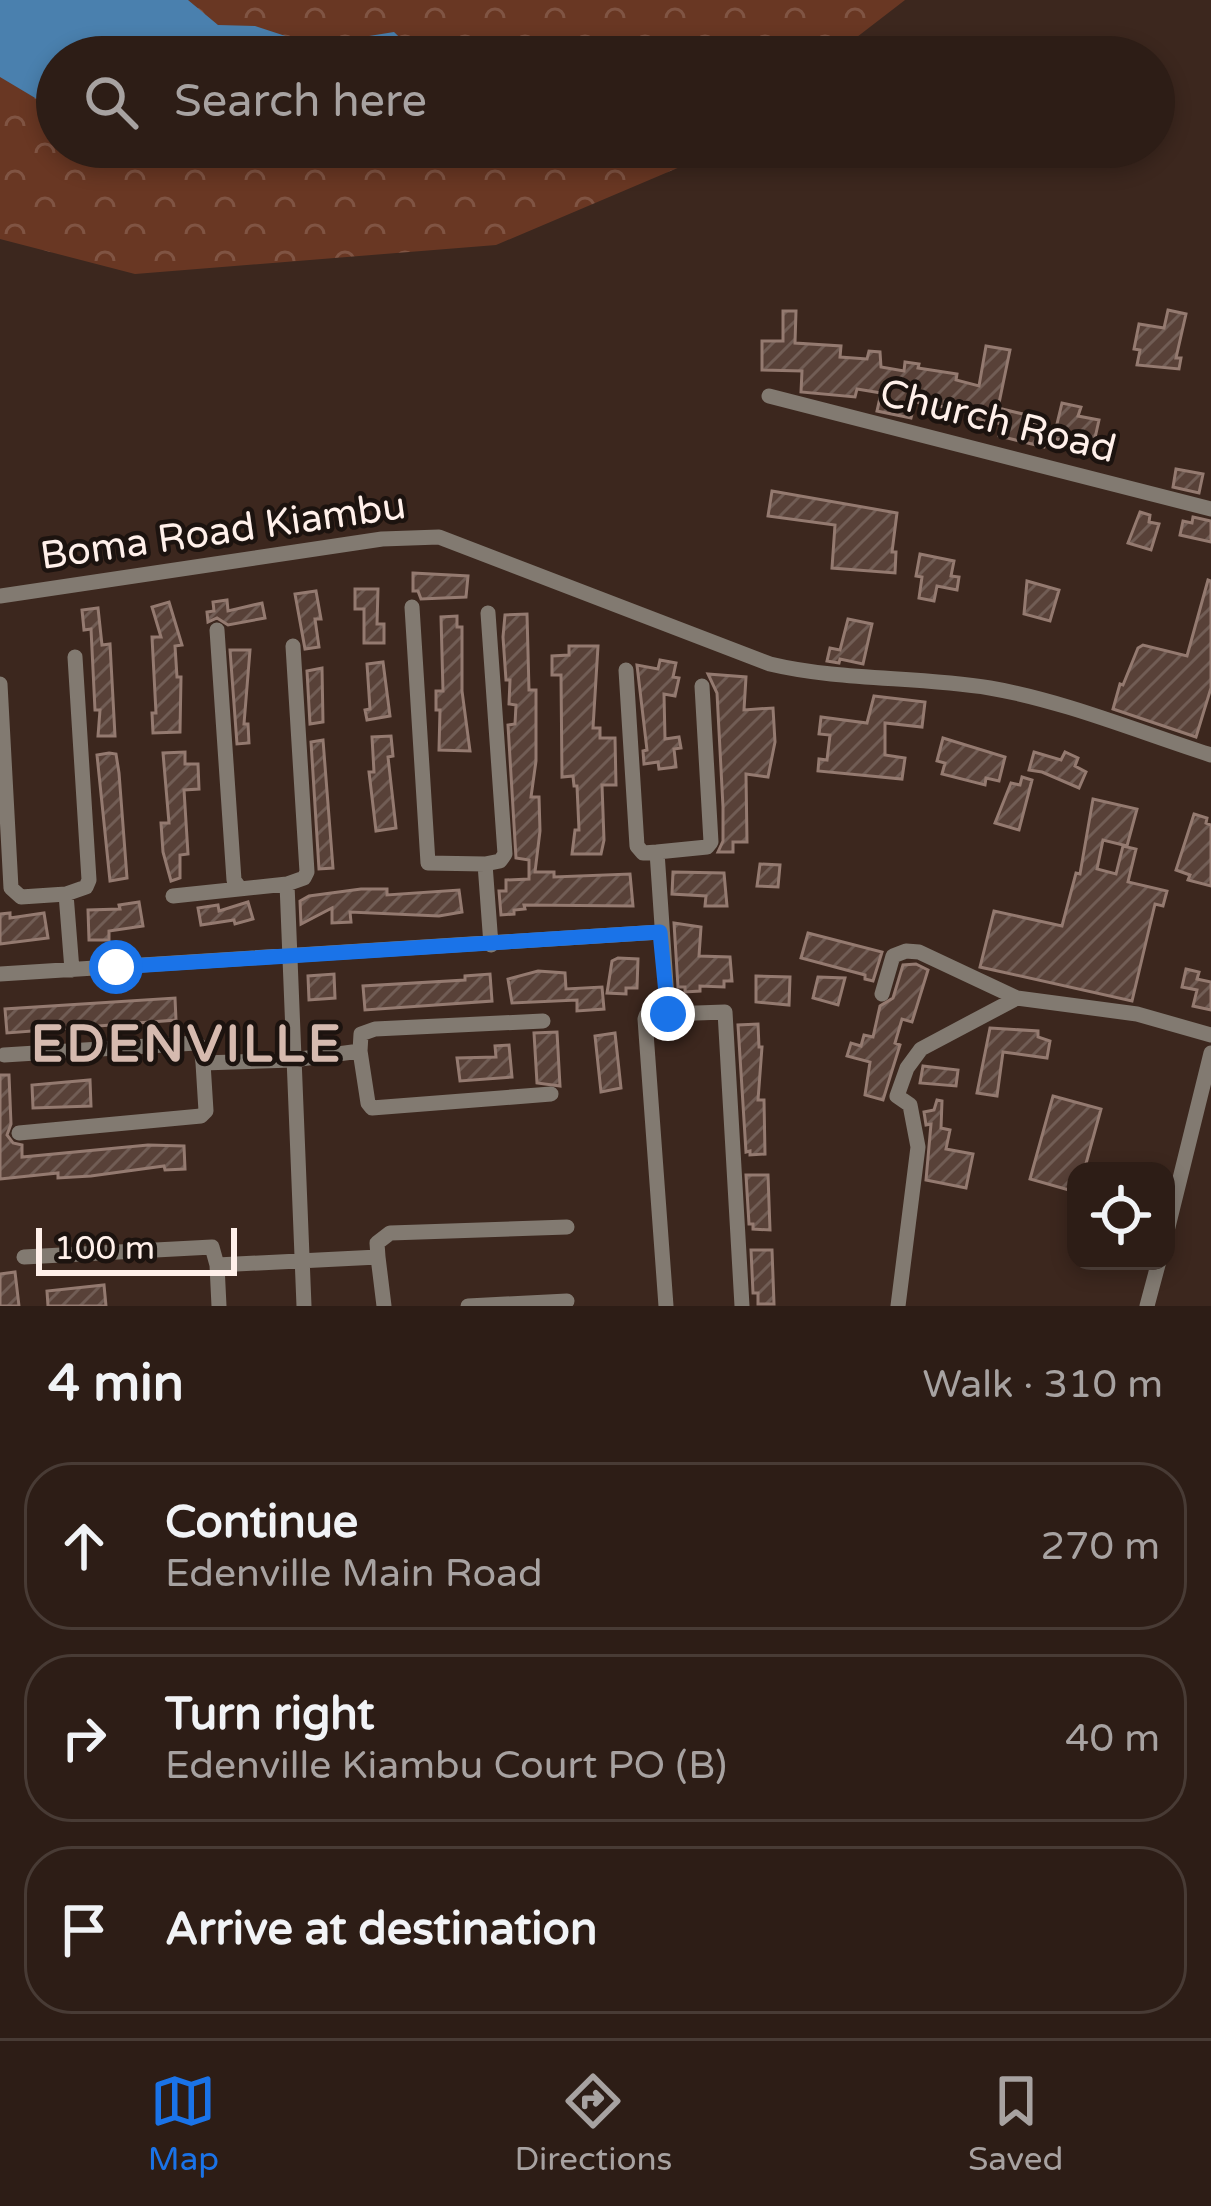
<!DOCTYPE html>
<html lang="en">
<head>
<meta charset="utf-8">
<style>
	:root { --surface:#2d1d16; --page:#392a23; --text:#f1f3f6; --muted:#a7a2a1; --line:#483b35; --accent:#1a73e8 }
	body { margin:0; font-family:"Varela Round",sans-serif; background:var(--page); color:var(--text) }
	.controls { position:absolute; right:36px; bottom:36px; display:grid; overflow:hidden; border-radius:24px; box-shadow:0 6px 18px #0003 }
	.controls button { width:108px; height:108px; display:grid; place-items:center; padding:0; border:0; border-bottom:3px solid var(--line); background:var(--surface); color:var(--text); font:60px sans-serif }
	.scale { position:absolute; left:36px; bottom:30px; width:201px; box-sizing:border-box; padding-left:12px; border:6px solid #fff0ea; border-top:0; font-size:33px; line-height:42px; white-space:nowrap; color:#fff0ea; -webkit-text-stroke:9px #1c130f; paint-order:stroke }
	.stop { position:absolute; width:36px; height:36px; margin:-27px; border:9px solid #1a73e8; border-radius:50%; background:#fff }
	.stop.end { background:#1a73e8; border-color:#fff; box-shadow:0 3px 12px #0008 }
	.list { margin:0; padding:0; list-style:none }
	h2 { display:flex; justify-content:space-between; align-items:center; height:156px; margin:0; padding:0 48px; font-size:51px }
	h2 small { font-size:39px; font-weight:400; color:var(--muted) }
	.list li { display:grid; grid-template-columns:78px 1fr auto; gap:36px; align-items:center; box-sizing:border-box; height:168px; margin:0 24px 24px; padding:0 24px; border:3px solid var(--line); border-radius:48px }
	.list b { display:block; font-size:45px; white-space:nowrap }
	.list p { margin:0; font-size:39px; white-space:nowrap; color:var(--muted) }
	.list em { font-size:39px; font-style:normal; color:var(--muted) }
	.icon { flex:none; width:66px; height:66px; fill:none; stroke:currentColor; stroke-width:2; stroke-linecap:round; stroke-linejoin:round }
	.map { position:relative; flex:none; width:1211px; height:1306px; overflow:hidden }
	.search { position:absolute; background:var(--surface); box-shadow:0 6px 18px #0003; left:36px; right:36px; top:36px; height:132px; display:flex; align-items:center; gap:30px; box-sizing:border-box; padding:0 42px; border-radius:66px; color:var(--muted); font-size:45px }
	.sheet { height:732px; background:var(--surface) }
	nav { display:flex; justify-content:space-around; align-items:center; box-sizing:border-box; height:168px; border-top:3px solid var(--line); background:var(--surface); font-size:33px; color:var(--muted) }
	nav a { display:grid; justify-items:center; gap:6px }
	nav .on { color:var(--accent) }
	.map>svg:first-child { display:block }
	.park { fill:url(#park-crowns) }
	.water { fill:#4a80ae }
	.building { fill:url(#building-hatch); stroke:#947a70; stroke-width:3 }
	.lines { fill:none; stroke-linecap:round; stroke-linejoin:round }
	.street { stroke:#827a71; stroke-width:15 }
	.route { stroke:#1a73e8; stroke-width:15 }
	.labels { text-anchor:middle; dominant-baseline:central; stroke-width:9; stroke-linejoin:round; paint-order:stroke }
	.street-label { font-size:39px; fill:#fff0ea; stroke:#1c130f }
	.district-label { font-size:51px; font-weight:bold; letter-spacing:3px; fill:#d6baaf; stroke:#1c130f }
</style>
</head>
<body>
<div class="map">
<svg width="1211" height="1306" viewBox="0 0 1211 1306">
	<defs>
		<pattern id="park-crowns" width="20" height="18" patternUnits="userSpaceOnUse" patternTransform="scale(3)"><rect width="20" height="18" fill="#693723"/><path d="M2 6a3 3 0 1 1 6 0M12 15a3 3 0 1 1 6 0" fill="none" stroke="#805443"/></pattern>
		<pattern id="building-hatch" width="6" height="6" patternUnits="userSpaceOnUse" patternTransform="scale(3)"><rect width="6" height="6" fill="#584138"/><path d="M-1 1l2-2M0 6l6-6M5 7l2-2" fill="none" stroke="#715d55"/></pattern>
	</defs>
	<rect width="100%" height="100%" fill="#3c271e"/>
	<path class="park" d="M0,0H905L831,57H57V147H715L701,158L496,245L135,274L0,239Z"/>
	<path class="water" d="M0,0H188L218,25L255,26L313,45L394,32L420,57H57V111L0,77Z
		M333,147H430C400,164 362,165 333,147Z"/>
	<path class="building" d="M1168,310L1186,314L1176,358H1181L1179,369L1137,365L1140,350L1134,349L1139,324L1164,328Z
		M783,311H796L795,343L841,346L840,357L867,359L869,351L880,352L881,367L904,371L905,362L919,364L918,368L957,374L956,380L979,386L986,346L1010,350L998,408L1031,416L1030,422L1056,428L1062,403L1081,407L1078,416L1099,420L1093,447L1047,437L1044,447L999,436L1002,424L970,417L972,408L968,405L945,401L944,407L915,402L911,418L877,411L881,393L857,389L855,397L801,392L802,371L762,370V341H783Z
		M1176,469L1203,474L1199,493L1173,487Z
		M772,491L897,513L892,552H896L895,573L832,568L835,525L768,516Z
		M1140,512L1150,515L1149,522L1159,524L1151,550L1128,543Z
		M1193,517L1211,521V542L1180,535L1183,521L1192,523Z
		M920,554L954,561L951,576L959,577L957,590L937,586L934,601L919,598L922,577L916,576Z
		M413,573L468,576L466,597L421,599L418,591H413Z
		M1208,580L1211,581V688L1196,737L1113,709L1120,684L1123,685L1138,648L1143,645L1187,656Z
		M1027,581L1059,590L1050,621L1024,614Z
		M355,589H378L377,624H384V643H364V609H355Z
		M316,591L321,619H315L319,647L305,649L295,594Z
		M227,600L228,611L262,603L265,618L228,625L217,618L208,622L207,612L214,611L213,602Z
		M169,602L182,645L175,646L177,677H181L180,732L153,733L152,713H156L152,637H161L152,607Z
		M98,608L102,645L110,644L115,736H98L100,710H95L91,629L84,630L82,610Z
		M527,614L529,690H536V761L531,797H539L540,831L535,872H554V877L630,874L633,906L524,905L525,909L514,910V914L501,915L499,891H506V880L529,879V860L516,858L508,725L515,724L516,705L509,704L510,680H506L503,637L505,615Z
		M457,616V627H462V691L470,751L439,750L440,710H436V691H443L441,617Z
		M848,619L872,624L863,664L840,659L839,663L827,661L830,648L840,650Z
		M569,646H598L593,728H600V738H615L616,785H602L604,840L601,854H572L575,830H579L577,786H574L573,776L562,777L561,675H552V656L569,655Z
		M230,650H250L244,724H248L249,743L237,744Z
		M660,660L676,663L673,677L679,678L675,696L664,694L665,739L679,737L681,748L674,749L676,767L659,769L658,762L644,764L643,751L647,750L637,665L658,669Z
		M383,662L390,716L367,720L365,710L370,709L367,664Z
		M322,668L323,722L310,724L307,671Z
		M708,674L746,677L744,710L773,708L775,742L768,777L746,774L747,842H733V852H718L723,841V807L717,693Z
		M874,696L925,702L922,727L885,723V755L905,758L902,779L818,771L819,759L827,760L830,735L819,734L821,717L867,723Z
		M391,736L393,756L388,757L396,828L376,831L369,772H374L372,737Z
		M943,738L1005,757L999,781L986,778L985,785L942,774L945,763L937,761Z
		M323,740L333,868L319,869L311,742Z
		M185,752V764H198L199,789L184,790L188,854L180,855V878L171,881L163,852L161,823H169L163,753Z
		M1034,752L1061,760L1065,752L1078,758L1075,766L1086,772L1079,788L1042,772L1029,770Z
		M109,753L116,754L119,773L127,878L110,881L97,755Z
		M1022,777L1032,780L1019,830L995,823L1011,783L1020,785Z
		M1093,799L1137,809L1127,846L1103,840L1097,869L1116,874L1123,846L1136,849L1128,882L1167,891L1163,906L1155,904L1132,1001L980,967L994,911L1062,926L1076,873L1080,874Z
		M1194,814L1207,818L1206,823L1211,825V886L1188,880L1190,875L1176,870Z
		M760,864L780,865L778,887L757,886Z
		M673,872L724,873L727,906H705L706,896L672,894Z
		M361,889H387V895L459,890L462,912L439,916L350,912L351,922L332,923V908L301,924L300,901L309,896Z
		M139,902L143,926L109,931V940H89L88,910L120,909L119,905Z
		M248,902L253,919L235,924L234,920L201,925L198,908L218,905L219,911Z
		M10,913V918L44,913L48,938L0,944V914Z
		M674,923L701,927L699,956L730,957L732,981H724V987L700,986V991L685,992V987H678Z
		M808,933L882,952L873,981L865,979V975L801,958Z
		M618,958L638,959L637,988H626V994L607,993L612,961Z
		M916,964L928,970L912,1022L902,1019L895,1043L900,1045L883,1100L865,1095L870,1062L847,1056L851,1043L861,1046L864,1035L873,1037L880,1006L893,998L903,965Z
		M1186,969L1199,972L1197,979L1211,982V1010L1193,1006L1197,990L1182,987Z
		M538,971L565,973L566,989L602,987L604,1009L577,1011V1000L512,1003L508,979Z
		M334,974L335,998L309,1000L308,976Z
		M490,974L492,1001L365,1010L363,986L465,980V976Z
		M756,976L790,977L789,1005L756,1002Z
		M818,977L845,978L838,1005L813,998Z
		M175,998L176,1020L7,1033L5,1009Z
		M758,1024L759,1047H762L758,1100H764L765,1154L750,1155V1151L746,1152L738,1025Z
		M990,1028L1038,1031V1037L1050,1041L1047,1058L1003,1052L997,1096L977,1093Z
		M557,1032L560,1086L537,1083L534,1033Z
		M615,1033L621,1088L601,1092L595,1036Z
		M509,1045L512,1077L460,1081L457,1058L496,1057L495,1046Z
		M923,1066L958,1070L956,1086L920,1083Z
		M0,1075H9L11,1124L7,1135L13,1143L22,1145V1157L148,1145L184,1146L185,1169L165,1170L164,1166L91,1176L58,1178V1173L0,1179Z
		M90,1080L91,1106L33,1108L32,1085Z
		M1053,1096L1101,1109L1084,1171H1076V1192L1030,1179Z
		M937,1100L942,1101L941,1128L950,1130L946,1149L973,1154L966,1188L926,1180L931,1124L926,1125L924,1112L934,1110Z
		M746,1175H768L770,1230L753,1229V1224H749Z
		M751,1250H772L774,1304H758V1293H753Z
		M15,1272L19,1306H0V1274Z
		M104,1285L106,1306H48L47,1291Z"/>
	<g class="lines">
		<path class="street" d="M769,396L1211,509
			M0,596L382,539L439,537L770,664C841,681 917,676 990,688C1065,701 1139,732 1211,755
			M412,607L428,863L485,864L491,945
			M217,630L234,880L239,887
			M626,670L637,846L643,853L657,852
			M0,684L11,888L21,897L66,894L72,970
			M702,686L711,842L707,847L657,852L668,1014L725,1012L742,1306
			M485,864L500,861L505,854L488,613
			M287,884L304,1306
			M66,894L86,887L89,880L75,657
			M173,896L287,884L304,878L307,872L293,646
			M0,974L660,932
			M882,994L893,956L906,951L919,952L1017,998L1137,1014L1211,1035
			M360,1051L368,1103L372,1108L551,1094
			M4,1055L196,1043L201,1047L203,1063
			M19,1133L201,1116L206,1111L203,1063L293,1060L360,1051L361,1034L375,1029L543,1021
			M1166,1235L1211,1053
			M24,1257L212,1247L217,1265
			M378,1257L377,1243L390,1233L567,1227
			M219,1306L217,1265L378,1257L384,1306
			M468,1306L567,1301
			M666,1306L645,1019L646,1016L668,1014
			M898,1306L918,1147L910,1105L897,1096L907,1068L921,1049L1017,998
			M1147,1306L1159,1261"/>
	</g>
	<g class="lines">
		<path class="route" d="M116,967L660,932L668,1014"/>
	</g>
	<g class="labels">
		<g class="street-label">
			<text transform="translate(998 421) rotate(14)">Church Road</text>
			<text transform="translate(223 531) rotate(-8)">Boma Road Kiambu</text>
		</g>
		<g class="district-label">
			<text x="187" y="1045">EDENVILLE</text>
		</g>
	</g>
</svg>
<div class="controls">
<button><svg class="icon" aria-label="locate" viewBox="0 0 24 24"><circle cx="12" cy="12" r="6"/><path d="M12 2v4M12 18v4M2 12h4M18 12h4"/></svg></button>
</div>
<div class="scale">100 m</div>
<div class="stop" style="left:116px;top:967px"></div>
<div class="stop end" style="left:668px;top:1014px"></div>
<div class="search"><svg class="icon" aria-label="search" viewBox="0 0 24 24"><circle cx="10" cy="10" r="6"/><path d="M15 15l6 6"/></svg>Search here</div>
</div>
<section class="sheet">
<h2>4 min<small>Walk · 310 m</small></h2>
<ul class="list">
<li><svg class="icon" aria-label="ahead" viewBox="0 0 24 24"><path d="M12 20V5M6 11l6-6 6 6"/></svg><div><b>Continue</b><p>Edenville Main Road</p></div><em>270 m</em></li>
<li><svg class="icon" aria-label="right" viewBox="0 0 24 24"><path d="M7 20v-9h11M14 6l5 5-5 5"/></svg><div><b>Turn right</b><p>Edenville Kiambu Court PO (B)</p></div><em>40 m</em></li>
<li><svg class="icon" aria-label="arrive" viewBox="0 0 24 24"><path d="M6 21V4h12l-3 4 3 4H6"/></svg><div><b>Arrive at destination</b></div></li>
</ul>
</section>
<nav>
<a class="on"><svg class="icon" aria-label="map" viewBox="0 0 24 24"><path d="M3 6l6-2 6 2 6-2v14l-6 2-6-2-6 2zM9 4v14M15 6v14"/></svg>Map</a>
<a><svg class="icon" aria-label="directions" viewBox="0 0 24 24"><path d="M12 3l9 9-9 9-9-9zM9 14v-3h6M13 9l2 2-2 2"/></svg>Directions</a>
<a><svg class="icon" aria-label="saved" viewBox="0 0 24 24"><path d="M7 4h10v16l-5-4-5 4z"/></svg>Saved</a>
</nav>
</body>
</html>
